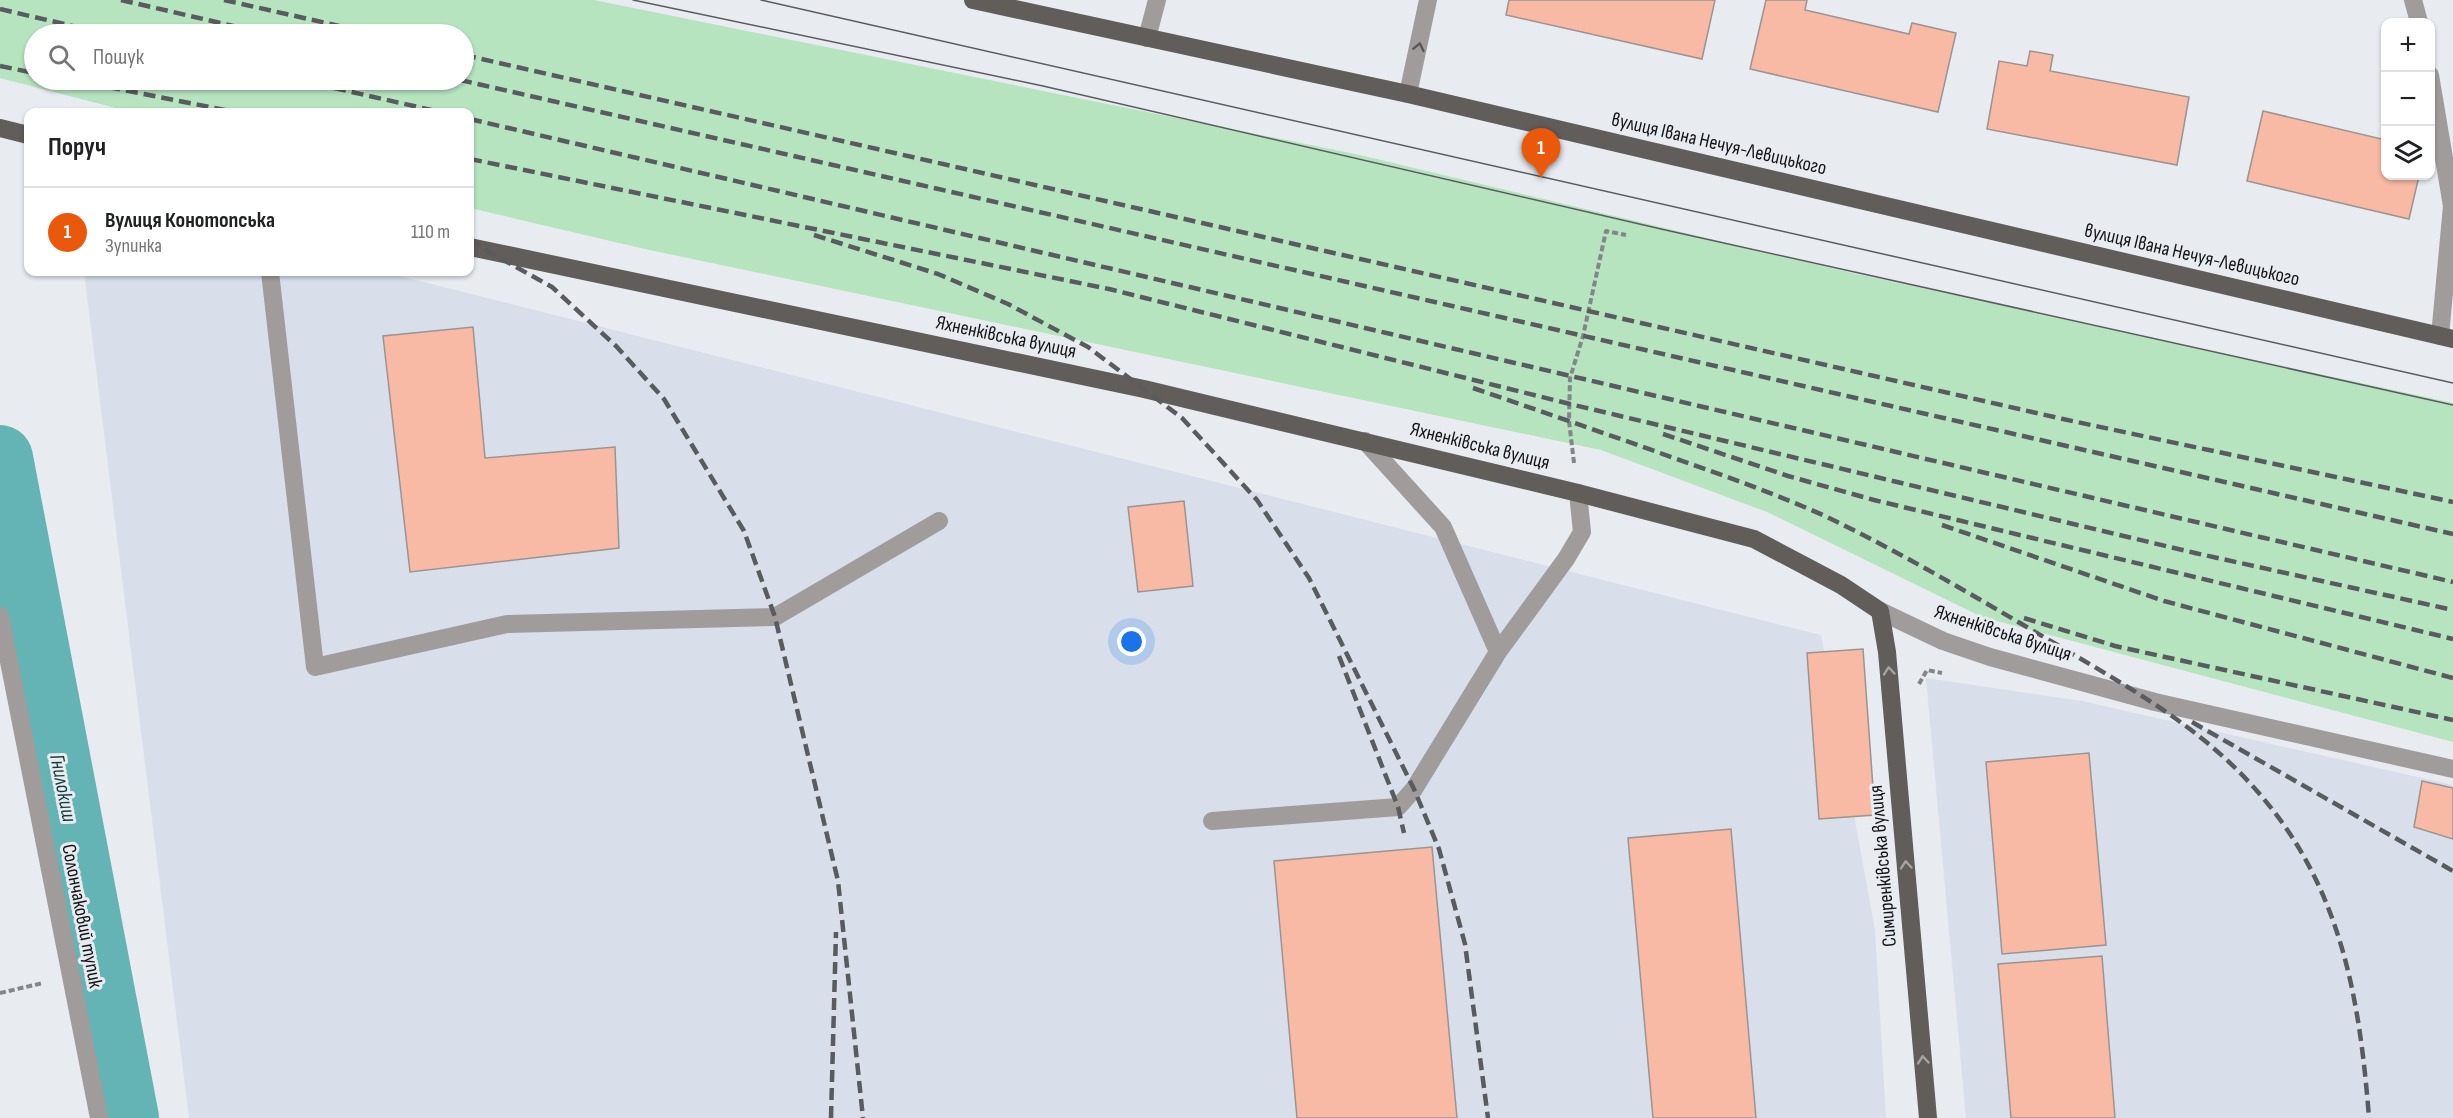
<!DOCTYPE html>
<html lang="uk">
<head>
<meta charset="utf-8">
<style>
	:root { --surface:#fff; --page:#f2f2f2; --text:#202124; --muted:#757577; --line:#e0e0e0; --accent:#ea580c }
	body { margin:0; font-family:"Sofia Sans Condensed",sans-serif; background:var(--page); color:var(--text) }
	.controls { position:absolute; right:18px; top:18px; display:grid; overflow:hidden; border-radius:12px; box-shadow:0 2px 4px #0004 }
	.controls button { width:54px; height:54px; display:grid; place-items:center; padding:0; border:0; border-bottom:2px solid var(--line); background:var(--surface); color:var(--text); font:30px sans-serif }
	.you { position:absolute; left:1132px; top:642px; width:21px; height:21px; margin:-15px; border:4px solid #fff; border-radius:50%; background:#1a73e8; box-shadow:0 0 0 9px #1a73e833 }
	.badge { display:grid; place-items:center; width:39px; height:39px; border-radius:50%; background:var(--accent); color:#fff; font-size:20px; font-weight:700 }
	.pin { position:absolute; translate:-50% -50px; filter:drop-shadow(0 2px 3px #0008) }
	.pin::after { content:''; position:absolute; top:32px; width:21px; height:18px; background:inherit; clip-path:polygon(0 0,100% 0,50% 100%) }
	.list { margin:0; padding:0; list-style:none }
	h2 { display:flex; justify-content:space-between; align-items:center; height:78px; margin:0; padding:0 24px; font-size:26px }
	h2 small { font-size:20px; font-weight:400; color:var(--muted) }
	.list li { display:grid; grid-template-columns:39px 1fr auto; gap:18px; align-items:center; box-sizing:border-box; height:90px; padding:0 24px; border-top:2px solid var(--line) }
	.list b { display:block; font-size:22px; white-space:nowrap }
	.list p { margin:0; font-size:20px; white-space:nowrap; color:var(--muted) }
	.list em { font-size:20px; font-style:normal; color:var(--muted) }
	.icon { flex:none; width:33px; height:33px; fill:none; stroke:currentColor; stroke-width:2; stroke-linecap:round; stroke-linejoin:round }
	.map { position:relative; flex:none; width:2453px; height:1118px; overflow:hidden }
	.search { position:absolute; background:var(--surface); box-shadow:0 2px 4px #0004; left:24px; top:24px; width:450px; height:66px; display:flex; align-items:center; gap:15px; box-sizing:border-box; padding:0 21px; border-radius:33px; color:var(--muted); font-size:22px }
	.panel { position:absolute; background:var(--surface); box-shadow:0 2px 4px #0004; left:24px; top:108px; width:450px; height:168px; border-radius:12px }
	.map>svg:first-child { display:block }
	.built { fill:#d8dfeb }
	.green { fill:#b5e4bf; fill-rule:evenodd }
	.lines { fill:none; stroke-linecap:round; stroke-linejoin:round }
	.river { stroke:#64b4b5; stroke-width:66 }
	.building { fill:#f8b9a5; stroke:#9a9492; stroke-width:1.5 }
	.path { stroke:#838589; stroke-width:4; stroke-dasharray:6 3; stroke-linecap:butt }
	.minor { stroke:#9f9c9b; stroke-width:18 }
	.major { stroke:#605d5a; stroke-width:18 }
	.tram { stroke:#5a5b5e; stroke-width:1.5 }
	.rail { stroke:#5a5b5e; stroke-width:4.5; stroke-dasharray:12 6; stroke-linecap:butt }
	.oneway { stroke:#595858 }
	.oneway2 { stroke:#a4a4a5 }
	.labels { text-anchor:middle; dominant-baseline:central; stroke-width:6; stroke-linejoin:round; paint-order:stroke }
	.street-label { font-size:20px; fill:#131416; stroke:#e8ebf0 }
	.water-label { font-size:21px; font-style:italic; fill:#153c3c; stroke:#e8ebf0 }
</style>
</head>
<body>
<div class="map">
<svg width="2453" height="1118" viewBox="0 0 2453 1118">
	<rect width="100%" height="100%" fill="#e8ebf0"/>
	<path class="built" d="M84,272H384L1821,635L1875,930L1886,1118H189Z
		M1926,678L2082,701L2453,785V1118H1966Z"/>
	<path class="green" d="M0,0H594L1360,155L1848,272L2453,403V742L1982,617L1767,512L1601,450L645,249L470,208V112H131L0,78ZM34,34H464V80H34Z"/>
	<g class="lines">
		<path class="river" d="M0,458L126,1118"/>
	</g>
	<path class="building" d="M1509,0H1715L1702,59L1506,15Z
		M1766,0H1807L1805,10L1909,34L1912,23L1956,33L1938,112L1750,69Z
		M2030,51L2053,55L2050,71L2189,97L2177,165L1987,129L1999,61L2027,66Z
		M2263,111L2386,140V176H2419L2409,219L2247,181Z
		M473,327L485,458L615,447L619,548L410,572L383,336Z
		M1184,501L1193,586L1138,592L1128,507Z
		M1863,649L1875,815L1819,819L1807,653Z
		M2089,753L2106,945L2002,954L1986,762Z
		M2422,781L2453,788V839L2414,827Z
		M1731,829L1756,1118H1653L1628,838Z
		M1432,847L1457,1118H1297L1274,861Z
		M2102,956L2115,1118H2011L1998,964Z"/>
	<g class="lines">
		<path class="path" d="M1574,463L1569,421L1570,378L1583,336L1606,231L1626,235
			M1919,684L1927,670L1942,673
			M0,993L43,983"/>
		<path class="minor" d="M2413,0L2419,22
			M1147,38L1157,0
			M2430,75L2452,206L2440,336
			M1408,94L1428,0
			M270,272L315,667L507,624L775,617L939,521
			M1365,441L1443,527L1498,652
			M1880,611L1943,641L1990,657L2155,702L2453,769
			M0,616L99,1118
			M1212,821L1398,807L1414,789L1498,652L1566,559L1582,532L1578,493"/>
		<path class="major" d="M973,0L1408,94L2453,339
			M0,128L28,135
			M470,247L1144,389L1578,493L1754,539L1841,585L1880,611L1887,652L1928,1118"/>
		<path class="tram" d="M633,0L1043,86L1661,229L2453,405
			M761,0L2453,383"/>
		<path class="rail" d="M121,0L268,34
			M224,0L375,34
			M0,9L107,34
			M464,55L2063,419L2453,502
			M0,66L34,73
			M73,80L235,112
			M299,80L440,112
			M460,80L2453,534
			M470,119L2453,582
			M470,159L1109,289L1570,404L2195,553L2453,610
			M814,235L938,274L1008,304L1088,347L1182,418L1257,500L1309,578L1414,789L1439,849L1465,944L1488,1118
			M470,239L489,252L552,287L616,346L664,399L744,531L775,617L838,881L863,1118
			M1473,388C1540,411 1607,434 1674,458C1725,476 1776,494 1825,516C1904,554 1979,599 2054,643C2145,697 2224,739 2286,828C2346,915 2361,1015 2369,1118
			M1663,434L1788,476L1874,500L2453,639
			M1942,525L2164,601L2453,678
			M2024,618L2115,646L2453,720
			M1339,656L1398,807L1404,833
			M2192,722L2453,871
			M831,1118L836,932"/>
	</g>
	<defs><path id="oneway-chevron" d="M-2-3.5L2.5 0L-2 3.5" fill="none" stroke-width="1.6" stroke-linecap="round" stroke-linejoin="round" transform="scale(1.5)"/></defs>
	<use class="oneway" href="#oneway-chevron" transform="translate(1419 47) rotate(-78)"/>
	<g class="oneway2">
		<use href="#oneway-chevron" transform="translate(1889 671) rotate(-95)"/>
		<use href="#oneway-chevron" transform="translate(1906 865) rotate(-95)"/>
		<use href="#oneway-chevron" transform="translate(1923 1060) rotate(-95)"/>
	</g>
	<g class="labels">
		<g class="street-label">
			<text transform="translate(1719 144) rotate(13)">вулиця Івана Нечуя-Левицького</text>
			<text transform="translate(2192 255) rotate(13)">вулиця Івана Нечуя-Левицького</text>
			<text transform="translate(1006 337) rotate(12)">Яхненківська вулиця</text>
			<text transform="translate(1480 446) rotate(14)">Яхненківська вулиця</text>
			<text transform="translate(2003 633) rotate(18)">Яхненківська вулиця</text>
			<text transform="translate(1883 866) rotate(-95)">Симиренківська вулиця</text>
			<text transform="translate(82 916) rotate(79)">Солончаковий тупик</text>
		</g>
		<g class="water-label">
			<text transform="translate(63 788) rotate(79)">Гнилокиш</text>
		</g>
	</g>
</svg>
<div class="controls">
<button>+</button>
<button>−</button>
<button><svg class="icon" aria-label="layers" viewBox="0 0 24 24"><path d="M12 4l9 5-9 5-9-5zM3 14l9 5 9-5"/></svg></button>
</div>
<div class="you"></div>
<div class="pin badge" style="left:1541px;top:178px">1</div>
<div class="search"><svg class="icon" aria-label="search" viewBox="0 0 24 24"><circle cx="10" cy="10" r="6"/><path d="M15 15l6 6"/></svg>Пошук</div>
<section class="panel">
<h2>Поруч<small></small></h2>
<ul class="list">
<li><span class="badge">1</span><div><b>Вулиця Конотопська</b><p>Зупинка</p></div><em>110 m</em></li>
</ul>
</section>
</div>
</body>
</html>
